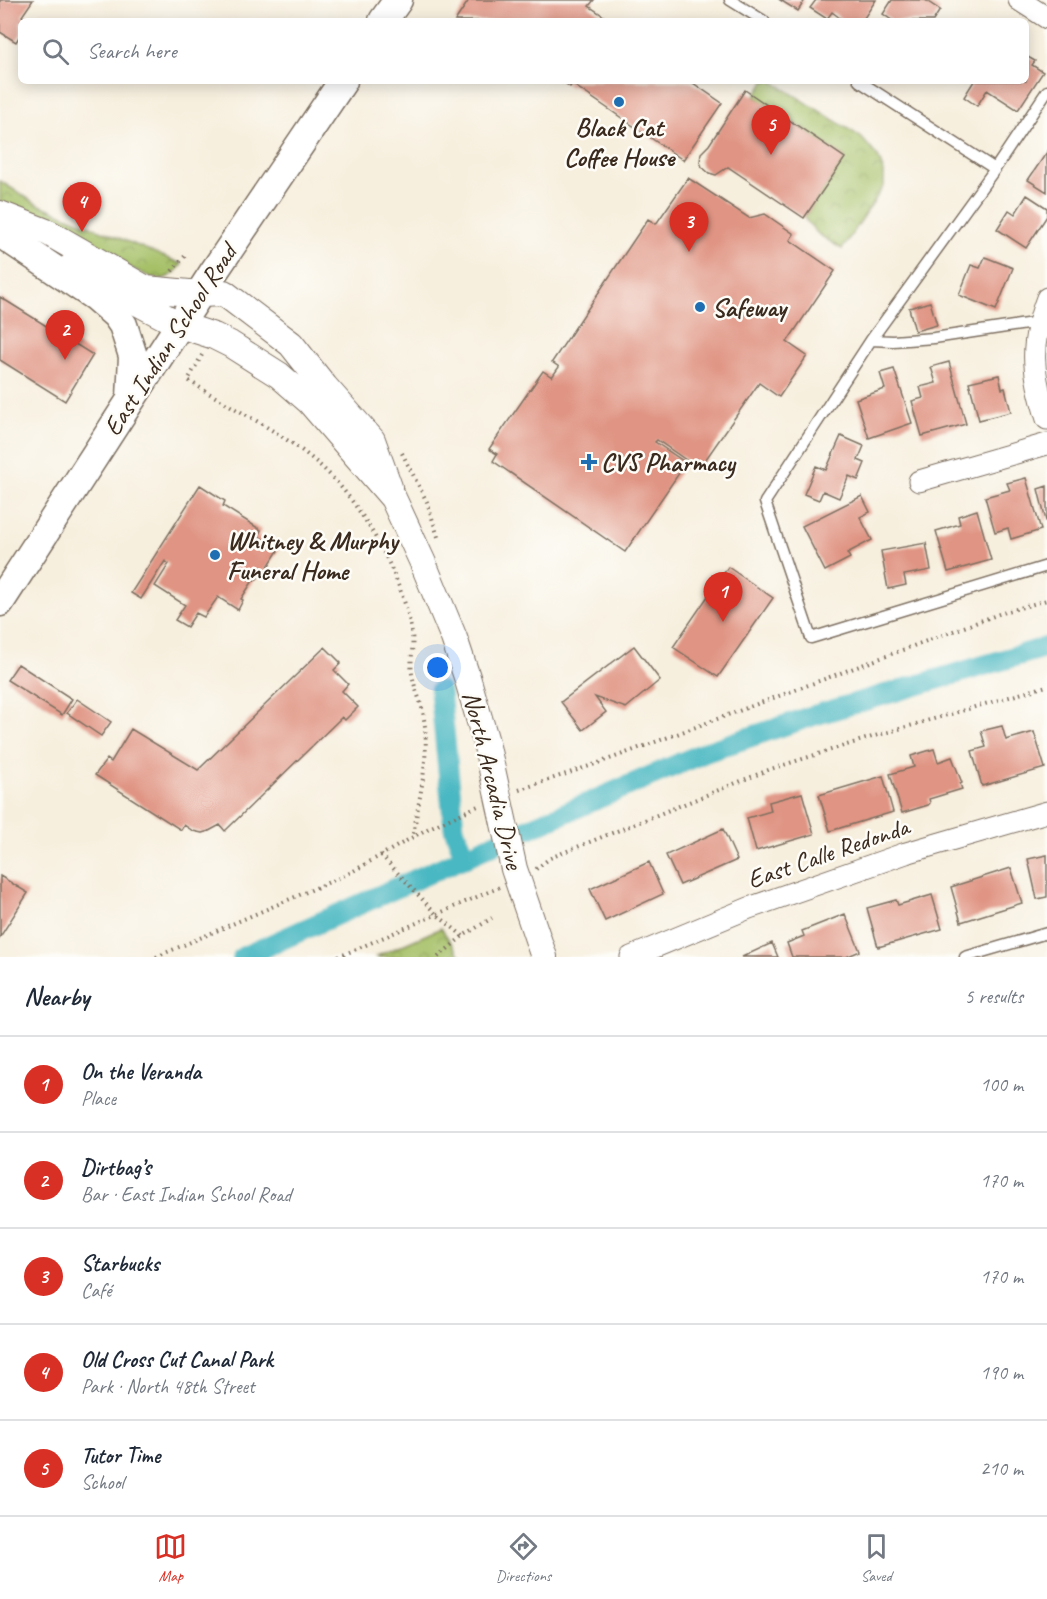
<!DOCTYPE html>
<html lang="en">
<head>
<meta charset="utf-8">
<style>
	:root { --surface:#fff; --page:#f6f6f7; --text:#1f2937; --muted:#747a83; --line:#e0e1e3; --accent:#d93025 }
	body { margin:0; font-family:Caveat,sans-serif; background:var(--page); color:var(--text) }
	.you { position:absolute; left:438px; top:668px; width:21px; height:21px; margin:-15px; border:4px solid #fff; border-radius:50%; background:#1a73e8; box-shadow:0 0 0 9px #1a73e833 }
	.badge { display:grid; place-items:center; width:39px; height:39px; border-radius:50%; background:var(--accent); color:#fff; font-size:20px; font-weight:700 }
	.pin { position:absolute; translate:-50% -50px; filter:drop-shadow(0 2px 3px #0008) }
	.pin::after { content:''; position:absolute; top:32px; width:21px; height:18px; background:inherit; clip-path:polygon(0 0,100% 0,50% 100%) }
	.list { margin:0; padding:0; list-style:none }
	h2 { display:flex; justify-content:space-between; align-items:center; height:78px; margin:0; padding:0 24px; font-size:26px }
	h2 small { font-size:20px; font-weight:400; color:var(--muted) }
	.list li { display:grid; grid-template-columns:39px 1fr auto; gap:18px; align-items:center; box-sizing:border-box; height:96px; padding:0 24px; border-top:2px solid var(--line) }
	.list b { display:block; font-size:22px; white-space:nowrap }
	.list p { margin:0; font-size:20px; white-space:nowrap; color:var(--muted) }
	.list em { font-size:20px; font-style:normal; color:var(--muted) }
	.icon { flex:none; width:33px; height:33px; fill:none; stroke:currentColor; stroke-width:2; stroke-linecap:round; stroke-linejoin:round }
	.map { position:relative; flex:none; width:1047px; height:957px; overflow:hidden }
	.search { position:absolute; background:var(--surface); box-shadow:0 3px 15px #0003; left:18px; right:18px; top:18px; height:66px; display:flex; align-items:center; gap:15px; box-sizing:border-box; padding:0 21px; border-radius:9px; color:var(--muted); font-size:22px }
	.sheet { height:558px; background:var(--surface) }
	nav { display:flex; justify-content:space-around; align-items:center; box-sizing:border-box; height:84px; border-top:2px solid var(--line); background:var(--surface); font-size:16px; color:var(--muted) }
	nav a { display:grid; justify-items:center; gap:3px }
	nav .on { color:var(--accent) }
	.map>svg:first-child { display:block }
	.park { fill:url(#park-crowns); stroke:#707542; stroke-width:1.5 }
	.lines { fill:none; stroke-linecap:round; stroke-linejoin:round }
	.canal { stroke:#4ab8c2; stroke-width:21 }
	.building { fill:#e09483 }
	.service-casing { stroke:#7d6f61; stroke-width:13 }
	.minor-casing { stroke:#7d6f61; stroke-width:23 }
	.tertiary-casing { stroke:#7d6f61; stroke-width:28 }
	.secondary-casing { stroke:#7d6f61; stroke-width:31 }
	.path { stroke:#7d6f61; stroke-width:4; stroke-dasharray:1.5 4.5; stroke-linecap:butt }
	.service { stroke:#fff; stroke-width:10 }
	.minor { stroke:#fff; stroke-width:21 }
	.tertiary { stroke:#fff; stroke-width:26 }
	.secondary { stroke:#fff; stroke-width:28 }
	.poi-dot { fill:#1f6fb2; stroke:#fdfcf7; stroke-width:2 }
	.labels { text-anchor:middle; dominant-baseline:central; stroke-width:5; stroke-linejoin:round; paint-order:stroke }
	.poi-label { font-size:26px; font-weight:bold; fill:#3b2a1e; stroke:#fdfcf7; text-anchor:start }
	.street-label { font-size:26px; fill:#3b2a1e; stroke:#fdfcf7 }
</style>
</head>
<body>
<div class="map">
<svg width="1047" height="957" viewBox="0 0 1047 957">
	<defs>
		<pattern id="park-crowns" width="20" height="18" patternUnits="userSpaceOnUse" patternTransform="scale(1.5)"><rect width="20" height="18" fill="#a5c066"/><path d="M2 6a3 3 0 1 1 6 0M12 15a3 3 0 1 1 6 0" fill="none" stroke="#889c53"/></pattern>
	</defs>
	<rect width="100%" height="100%" fill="#fdfcf7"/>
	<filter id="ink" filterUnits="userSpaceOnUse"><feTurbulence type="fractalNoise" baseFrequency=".0167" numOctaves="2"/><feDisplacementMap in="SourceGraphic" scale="12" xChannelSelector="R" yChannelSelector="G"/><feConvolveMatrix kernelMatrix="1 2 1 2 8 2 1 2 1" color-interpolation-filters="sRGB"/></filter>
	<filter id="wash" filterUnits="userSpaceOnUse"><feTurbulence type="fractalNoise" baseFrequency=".008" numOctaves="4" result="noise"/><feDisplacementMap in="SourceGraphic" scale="24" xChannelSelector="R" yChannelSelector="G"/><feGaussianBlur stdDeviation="1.35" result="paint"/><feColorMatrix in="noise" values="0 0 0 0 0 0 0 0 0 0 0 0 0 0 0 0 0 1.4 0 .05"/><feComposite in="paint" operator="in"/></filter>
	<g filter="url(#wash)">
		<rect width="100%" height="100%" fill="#f7efde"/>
		<path class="park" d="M765,81H772L861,137L878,157L884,172V186L842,249L818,234L804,218L845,158L755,96Z
			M0,181L35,203L182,264C175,274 169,278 157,280L0,207Z
			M441,928L461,957H375Z"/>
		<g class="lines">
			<path class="canal" d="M440,691L454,828L465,858
				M243,957L523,831L706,752L812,716L1047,647"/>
		</g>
		<g id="blocks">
			<path class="building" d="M0,0H33L22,16L29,21H21V34L16,42L0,32Z
				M469,0H594L589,6L611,21H455Z
				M780,0H805L798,11Z
				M816,0H876L862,21H844L832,12L827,19L810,8Z
				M892,0H925L940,10L933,21H893L883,14Z
				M1026,56L1035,61L1032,65L1043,72L1018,110L987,90L977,106L964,97L974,81H1026Z
				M562,81H690L722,103L683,160L572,84L570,87Z
				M745,90L845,158L804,218L728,167L716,175L709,173L702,167L700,162L701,153L709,145Z
				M1047,152V192L1028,180Z
				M688,178L749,218L765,214L794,234L790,240L835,271L787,342L807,356L779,397L759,383L699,469L657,440L655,442L686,463L625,552L493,461L497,454L489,449L543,371L552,377L559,367L552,362L648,219L656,224Z
				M1027,195L1047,208V216L1026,248L997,229L1009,210L1015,214Z
				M985,257L1013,268L996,310L959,295L971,265L980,268Z
				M0,297L93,355L65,401L0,360Z
				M930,302L937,325L915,331L909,308Z
				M949,362L966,424L922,436L912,401L923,398L920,387L936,383L931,367Z
				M894,369L912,423L869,438L856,399L885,389L880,373Z
				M999,375L1002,389L1005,388L1011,412L979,420L969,382Z
				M841,436L864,446L858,460L865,463L858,480L849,476L839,498L823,491L819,500L804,494L816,466L826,470Z
				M1026,478L1041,530L1011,539L1008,528L995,532L985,497L1010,490L1007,483Z
				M200,485L225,501L223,506L261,530L258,536L279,549L264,573L262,571L256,580L254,579L241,599L243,600L238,610L218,597L204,617L196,613L187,627L175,620L185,605L155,586L169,564L165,561L141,599L131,593Z
				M1047,486V521H1046L1038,489Z
				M862,496L870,512L860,517L872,540L847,553L850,558L825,571L802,526Z
				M977,510L991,560L948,572L936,531L960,524L958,516Z
				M926,543L931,570L904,575L906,585L888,589L881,551Z
				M728,567L773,598L718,677L673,647Z
				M634,646L660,680L626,708L595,697L606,712L583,730L561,702Z
				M325,647L341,663L334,670L348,684L342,691L358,707L345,720L342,717L225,831L220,825L209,831L202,833L193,831L184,825L181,830L95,775L107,759L111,762L131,729L198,770Z
				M18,664L72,699L62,715L7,680Z
				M77,699L111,722L101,736L67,713Z
				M1002,726L1006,740L1034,732L1045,768L982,786L972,751L986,747L981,731Z
				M934,749L938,762L952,757L962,783L960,784L962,789L929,799L930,803L928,805L902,813L890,774L914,767L911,756Z
				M883,776L893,812L830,831L819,795Z
				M802,793L814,834L756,851L747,818L771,811L769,802Z
				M723,829L737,860L680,885L666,855Z
				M1047,855V897L1037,899L1028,859Z
				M649,862L663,894L605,921L590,889Z
				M1011,868L1022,903L961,922L951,887Z
				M0,876L28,893L0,937Z
				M932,895L942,929L878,947L867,908L896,900L898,905Z
				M845,914L860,951L846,957H792L787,943L804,936L802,931Z
				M772,943L778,957H742Z"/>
		</g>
	</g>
	<g filter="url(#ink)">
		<use href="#blocks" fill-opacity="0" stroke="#7d6f61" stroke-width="1.5"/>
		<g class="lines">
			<defs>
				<path id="service" d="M730,0L764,21
					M859,81L995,169
					M1047,91L995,169L871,340L765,502L811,638L1047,566
					M871,340L893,341L934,338L1040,322
					M965,957L1047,933"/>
				<path id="minor" d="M1019,0L1047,18
					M1047,298C1029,345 1032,372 1047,419
					M919,481L1047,444
					M631,957L749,908L906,853L1047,812"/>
				<path id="tertiary" d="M0,214L49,233L146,289L200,294L224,293L291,344L325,387L372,440L389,487
					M71,267L180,325L214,336L230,344L279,375L310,402L393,498L423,563L454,638L467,677L486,742L514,869L544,957"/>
				<path id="secondary" d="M383,21L398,0
					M0,233L94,296L116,315L123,325L133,356L131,398
					M0,602L213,273L343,81"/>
			</defs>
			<use href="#service" class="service-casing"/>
			<use href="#minor" class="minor-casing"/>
			<use href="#tertiary" class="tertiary-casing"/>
			<use href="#secondary" class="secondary-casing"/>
			<path class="path" d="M172,271L185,256
				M202,355L188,380C233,410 285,432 325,470C364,507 404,580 412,634C414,648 409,664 413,679C416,693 423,705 424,719C430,758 419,798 413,836
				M402,453L427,502L439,540
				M519,790L607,760L999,614L1047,600
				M381,855L436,914L463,936
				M536,869L550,858L771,769L875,736L1047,686
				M156,957L348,874L429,828L478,806
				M338,957L500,887
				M438,957L463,936L492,918"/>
			<use href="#service" class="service"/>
			<use href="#minor" class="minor"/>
			<use href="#tertiary" class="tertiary"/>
			<use href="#secondary" class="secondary"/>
		</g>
	</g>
	<g class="poi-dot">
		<circle cx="619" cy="102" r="6"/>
		<circle cx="700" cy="307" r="6"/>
		<path d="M586 453h6v6h6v6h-6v6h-6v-6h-6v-6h6z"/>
		<circle cx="215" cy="555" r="6"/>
	</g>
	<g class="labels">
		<g class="poi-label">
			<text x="619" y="127" text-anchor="middle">Black Cat<tspan x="619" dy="30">Coffee House</tspan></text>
			<text x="712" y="307">Safeway</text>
			<text x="601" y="462">CVS Pharmacy</text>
			<text x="227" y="540">Whitney &amp; Murphy<tspan x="227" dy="30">Funeral Home</tspan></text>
		</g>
		<g class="street-label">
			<text transform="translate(170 340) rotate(-57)">East Indian School Road</text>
			<text transform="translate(493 780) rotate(76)">North Arcadia Drive</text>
			<text transform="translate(828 853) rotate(-19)">East Calle Redonda</text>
		</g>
	</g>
</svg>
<div class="you"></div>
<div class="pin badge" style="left:723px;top:622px">1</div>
<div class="pin badge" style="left:65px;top:360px">2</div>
<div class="pin badge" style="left:689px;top:252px">3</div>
<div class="pin badge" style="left:82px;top:232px">4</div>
<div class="pin badge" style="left:771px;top:155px">5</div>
<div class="search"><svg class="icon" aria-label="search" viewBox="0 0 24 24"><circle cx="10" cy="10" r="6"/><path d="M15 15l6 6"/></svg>Search here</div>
</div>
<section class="sheet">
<h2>Nearby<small>5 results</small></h2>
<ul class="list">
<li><span class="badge">1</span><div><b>On the Veranda</b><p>Place</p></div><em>100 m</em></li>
<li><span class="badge">2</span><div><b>Dirtbag’s</b><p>Bar · East Indian School Road</p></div><em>170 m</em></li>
<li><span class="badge">3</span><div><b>Starbucks</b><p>Café</p></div><em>170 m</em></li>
<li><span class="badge">4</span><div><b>Old Cross Cut Canal Park</b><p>Park · North 48th Street</p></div><em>190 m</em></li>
<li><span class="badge">5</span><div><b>Tutor Time</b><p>School</p></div><em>210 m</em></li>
</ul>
</section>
<nav>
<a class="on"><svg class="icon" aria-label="map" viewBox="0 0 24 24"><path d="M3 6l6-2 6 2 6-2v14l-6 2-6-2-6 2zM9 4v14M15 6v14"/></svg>Map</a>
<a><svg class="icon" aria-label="directions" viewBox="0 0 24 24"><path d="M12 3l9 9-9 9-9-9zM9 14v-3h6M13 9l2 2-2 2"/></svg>Directions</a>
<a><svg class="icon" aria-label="saved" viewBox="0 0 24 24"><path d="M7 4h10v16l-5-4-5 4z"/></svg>Saved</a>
</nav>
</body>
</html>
